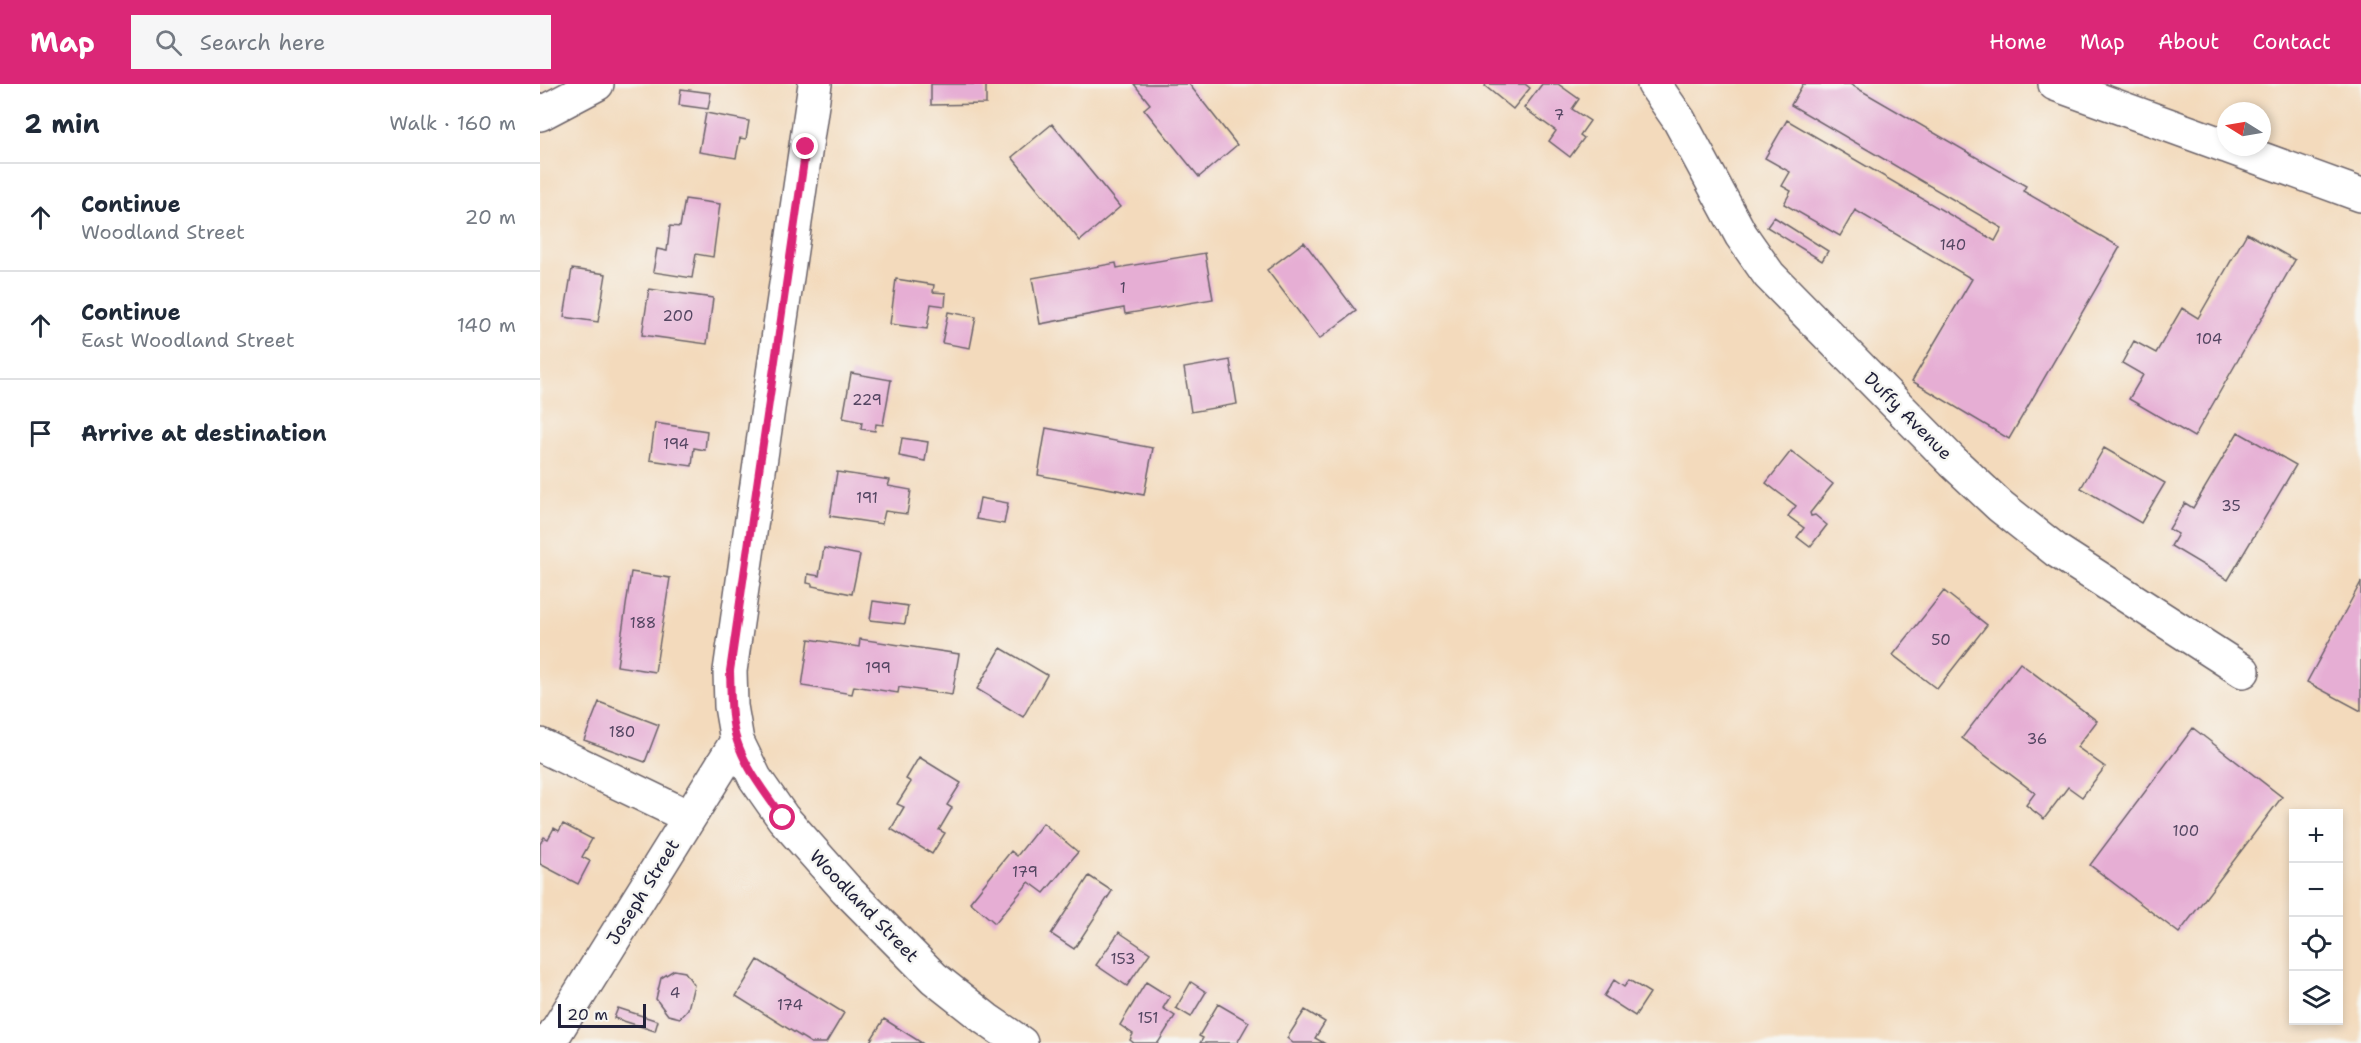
<!DOCTYPE html>
<html lang="en">
<head>
<meta charset="utf-8">
<style>
	:root { --surface:#fff; --page:#f6f6f7; --text:#1f2937; --muted:#747a83; --line:#e0e1e3; --accent:#db2777 }
	body { margin:0; font-family:"Shantell Sans",sans-serif; background:var(--page); color:var(--text) }
	.controls { position:absolute; right:18px; bottom:18px; display:grid; overflow:hidden; border-radius:0px; box-shadow:0 3px 9px #0003 }
	.controls button { width:54px; height:54px; display:grid; place-items:center; padding:0; border:0; border-bottom:2px solid var(--line); background:var(--surface); color:var(--text); font:30px sans-serif }
	.compass { position:absolute; left:1677px; top:18px; width:54px; height:54px; border-radius:50%; background:var(--surface); box-shadow:0 3px 9px #0003; rotate:281deg }
	.scale { position:absolute; left:18px; bottom:15px; width:88px; box-sizing:border-box; padding-left:6px; border:3px solid #22223b; border-top:0; font-size:16px; line-height:21px; white-space:nowrap; color:#22223b; -webkit-text-stroke:4px #f6f6f2; paint-order:stroke }
	.stop { position:absolute; width:18px; height:18px; margin:-14px; border:4px solid #db2777; border-radius:50%; background:#fff }
	.stop.end { background:#db2777; border-color:#fff; box-shadow:0 2px 6px #0008 }
	.list { margin:0; padding:0; list-style:none }
	h2 { display:flex; justify-content:space-between; align-items:center; height:78px; margin:0; padding:0 24px; font-size:26px }
	h2 small { font-size:20px; font-weight:400; color:var(--muted) }
	.list li { display:grid; grid-template-columns:39px 1fr auto; gap:18px; align-items:center; box-sizing:border-box; height:108px; padding:0 24px; border-top:2px solid var(--line) }
	.list b { display:block; font-size:22px; white-space:nowrap }
	.list p { margin:0; font-size:20px; white-space:nowrap; color:var(--muted) }
	.list em { font-size:20px; font-style:normal; color:var(--muted) }
	.icon { flex:none; width:33px; height:33px; fill:none; stroke:currentColor; stroke-width:2; stroke-linecap:round; stroke-linejoin:round }
	.map { position:relative; flex:none; width:1821px; height:959px; overflow:hidden }
	header { display:flex; align-items:center; gap:36px; box-sizing:border-box; height:84px; padding:0 30px; background:var(--accent); color:#fff }
	header strong { font-size:28px }
	nav { display:flex; gap:33px; margin-inline-start:auto; font-size:21px }
	.search { width:420px; height:54px; background:var(--page); display:flex; align-items:center; gap:15px; box-sizing:border-box; padding:0 21px; border-radius:0px; color:var(--muted); font-size:22px }
	main { display:flex }
	aside { flex:1; background:var(--surface) }
	.map>svg:first-child { display:block }
	.building { fill:#e6aed4 }
	.lines { fill:none; stroke-linecap:round; stroke-linejoin:round }
	.minor-casing { stroke:#6b6268; stroke-width:36 }
	.minor { stroke:#fff; stroke-width:33 }
	.route { stroke:#db2777; stroke-width:8 }
	.labels { text-anchor:middle; dominant-baseline:central; stroke-width:5; stroke-linejoin:round; paint-order:stroke }
	.number-label { font-size:15px; fill:#534561 }
	.street-label { font-size:18px; fill:#22223b; stroke:#f6f6f2 }
</style>
</head>
<body>
<header>
<strong>Map</strong>
<div class="search"><svg class="icon" aria-label="search" viewBox="0 0 24 24"><circle cx="10" cy="10" r="6"/><path d="M15 15l6 6"/></svg>Search here</div>
<nav><a>Home</a><a>Map</a><a>About</a><a>Contact</a></nav>
</header>
<main>
<aside>
<h2>2 min<small>Walk · 160 m</small></h2>
<ul class="list">
<li><svg class="icon" aria-label="ahead" viewBox="0 0 24 24"><path d="M12 20V5M6 11l6-6 6 6"/></svg><div><b>Continue</b><p>Woodland Street</p></div><em>20 m</em></li>
<li><svg class="icon" aria-label="ahead" viewBox="0 0 24 24"><path d="M12 20V5M6 11l6-6 6 6"/></svg><div><b>Continue</b><p>East Woodland Street</p></div><em>140 m</em></li>
<li><svg class="icon" aria-label="arrive" viewBox="0 0 24 24"><path d="M6 21V4h12l-3 4 3 4H6"/></svg><div><b>Arrive at destination</b></div></li>
</ul>
</aside>
<div class="map">
<svg width="1821" height="959" viewBox="0 0 1821 959">
	<rect width="100%" height="100%" fill="#f6f6f2"/>
	<filter id="ink" filterUnits="userSpaceOnUse"><feTurbulence type="fractalNoise" baseFrequency=".0167" numOctaves="2"/><feDisplacementMap in="SourceGraphic" scale="12" xChannelSelector="R" yChannelSelector="G"/><feConvolveMatrix kernelMatrix="1 2 1 2 8 2 1 2 1" color-interpolation-filters="sRGB"/></filter>
	<filter id="wash" filterUnits="userSpaceOnUse"><feTurbulence type="fractalNoise" baseFrequency=".008" numOctaves="4" result="noise"/><feDisplacementMap in="SourceGraphic" scale="24" xChannelSelector="R" yChannelSelector="G"/><feGaussianBlur stdDeviation="1.35" result="paint"/><feColorMatrix in="noise" values="0 0 0 0 0 0 0 0 0 0 0 0 0 0 0 0 0 1.4 0 .05"/><feComposite in="paint" operator="in"/></filter>
	<g filter="url(#wash)">
		<rect width="100%" height="100%" fill="#f3dabc"/>
		<g id="blocks">
			<path class="building" d="M391,0H446V20L391,21Z
				M594,0H649L697,61L659,93L604,25L610,20Z
				M946,0H985L990,4L973,25L945,2Z
				M1002,0H1018L1039,15L1032,25L1050,37L1040,51L1044,54L1030,73L1009,57L1016,47L984,24Z
				M1263,0H1310L1486,102L1483,107L1580,163L1469,355L1372,297L1432,195L1315,126L1300,152L1244,120L1251,107L1242,102L1250,88L1225,74L1247,36L1455,157L1462,144L1251,21Z
				M141,5L171,9L168,25L139,21Z
				M166,29L209,37L206,55L200,54L196,74L159,68Z
				M512,40L580,123L540,157L472,73Z
				M145,115L180,120L173,173L156,170L152,194L113,188L117,165L127,167L130,142L140,143Z
				M1234,133L1288,167L1282,177L1227,143Z
				M1707,149L1755,176L1654,353L1589,315L1603,291L1582,279L1594,257L1616,269L1642,224L1658,234Z
				M764,158L816,227L779,255L727,186Z
				M665,169L673,215L585,230L584,224L500,240L492,194L576,179L577,184Z
				M32,185L66,190L58,238L24,233Z
				M356,195L394,201L393,208L406,209L405,222L391,220L387,245L350,240Z
				M109,205L173,214L167,260L102,251Z
				M408,228L436,233L430,264L402,259Z
				M690,276L697,320L651,328L644,284Z
				M311,289L351,296L343,341L336,340L335,347L321,345L322,338L303,334Z
				M115,339L167,347L165,366L154,364L152,382L110,376Z
				M506,344L613,364L604,411L498,391Z
				M1698,348L1756,381L1688,496L1631,462L1638,450L1629,445L1645,419L1653,424Z
				M362,354L388,358L385,377L359,372Z
				M1564,364L1625,399L1601,439L1541,404Z
				M1251,367L1293,400L1270,429L1271,432L1275,431L1287,441L1270,463L1257,453L1264,444L1248,432L1256,422L1226,399Z
				M297,388L350,396L348,402L371,406L367,430L345,427L342,440L290,432Z
				M440,414L468,419L464,440L436,435Z
				M284,464L320,471L312,510L272,502V500L267,499L268,490L279,492Z
				M91,488L130,494L115,588L77,582Z
				M1821,498V627L1767,598Z
				M1404,507L1447,541L1397,605L1353,571Z
				M333,517L368,522L365,540L330,536Z
				M269,555L319,563L320,555L419,570L412,611L359,603L358,609L314,602L312,610L262,602Z
				M461,564L507,591L483,633L437,605Z
				M1480,579L1557,637L1537,663L1565,683L1542,713L1528,703L1504,735L1486,721L1495,709L1422,654Z
				M59,618L119,641L105,678L44,656Z
				M1653,644L1742,713L1639,849L1550,781Z
				M379,673L421,699L407,721L412,724L399,746L405,749L392,770L351,745L364,723L357,720L371,698L366,695Z
				M503,739L538,768L504,809L489,798L455,839L430,818L471,767L477,772Z
				M23,740L52,755L42,773L50,777L38,800L0,780V760L4,753L8,755L14,744L19,747Z
				M549,792L572,807L534,865L511,850Z
				M579,848L610,869L587,902L556,881Z
				M218,876L304,929L286,959H271L196,912Z
				M134,886L145,888L154,901L148,925L140,934L128,931L116,915L121,894Z
				M1074,896L1084,903L1089,896L1110,909L1095,932L1064,912Z
				M606,898L630,913L623,924L635,932L618,959H594L590,956L593,950L580,941Z
				M651,898L666,908L651,933L636,924Z
				M678,920L709,938L697,959H660L663,954L659,952Z
				M78,924L118,937L115,947L74,934Z
				M765,926L785,938L775,954L784,959H753L747,954Z
				M344,935L382,959H329Z"/>
		</g>
	</g>
	<g filter="url(#ink)">
		<use href="#blocks" fill-opacity="0" stroke="#6b6268" stroke-width="1.5"/>
		<g class="lines">
			<defs>
				<path id="minor" d="M275,0L190,587L191,622L197,657L215,694L243,734L306,805L394,894L446,935L481,959
					M1114,0L1139,36L1201,151L1229,191L1413,378L1460,422L1517,467L1703,587
					M1515,0L1686,62
					M0,30L57,0
					M1689,63L1821,111
					M0,661L149,733
					M9,959L197,657"/>
			</defs>
			<use href="#minor" class="minor-casing"/>
			<use href="#minor" class="minor"/>
		</g>
	</g>
	<g class="lines" filter="url(#ink)">
		<path class="route" d="M243,734C226,710 206,685 197,657C190,636 191,610 190,587L266,63"/>
	</g>
	<g class="labels">
		<g class="number-label">
			<text x="1019" y="31">7</text>
			<text x="1413" y="161">140</text>
			<text x="583" y="204">1</text>
			<text x="138" y="232">200</text>
			<text x="1669" y="255">104</text>
			<text x="327" y="316">229</text>
			<text x="136" y="360">194</text>
			<text x="327" y="414">191</text>
			<text x="1691" y="422">35</text>
			<text x="103" y="539">188</text>
			<text x="1401" y="556">50</text>
			<text x="338" y="584">199</text>
			<text x="82" y="648">180</text>
			<text x="1497" y="655">36</text>
			<text x="1646" y="747">100</text>
			<text x="485" y="788">179</text>
			<text x="583" y="875">153</text>
			<text x="135" y="909">4</text>
			<text x="250" y="921">174</text>
			<text x="608" y="934">151</text>
		</g>
		<g class="street-label">
			<text transform="translate(1368 332) rotate(45)">Duffy Avenue</text>
			<text transform="translate(103 808) rotate(-58)">Joseph Street</text>
			<text transform="translate(324 822) rotate(46)">Woodland Street</text>
		</g>
	</g>
</svg>
<div class="controls">
<button>+</button>
<button>−</button>
<button><svg class="icon" aria-label="locate" viewBox="0 0 24 24"><circle cx="12" cy="12" r="6"/><path d="M12 2v4M12 18v4M2 12h4M18 12h4"/></svg></button>
<button><svg class="icon" aria-label="layers" viewBox="0 0 24 24"><path d="M12 4l9 5-9 5-9-5zM3 14l9 5 9-5"/></svg></button>
</div>
<svg class="compass" viewBox="-18 -18 36 36"><path d="M0-13l5 13h-10z" fill="#e53935"/><path d="M0 13l5-13h-10z" fill="#747a83"/></svg>
<div class="scale">20 m</div>
<div class="stop" style="left:243px;top:734px"></div>
<div class="stop end" style="left:266px;top:63px"></div>
</div>
</main>
</body>
</html>
